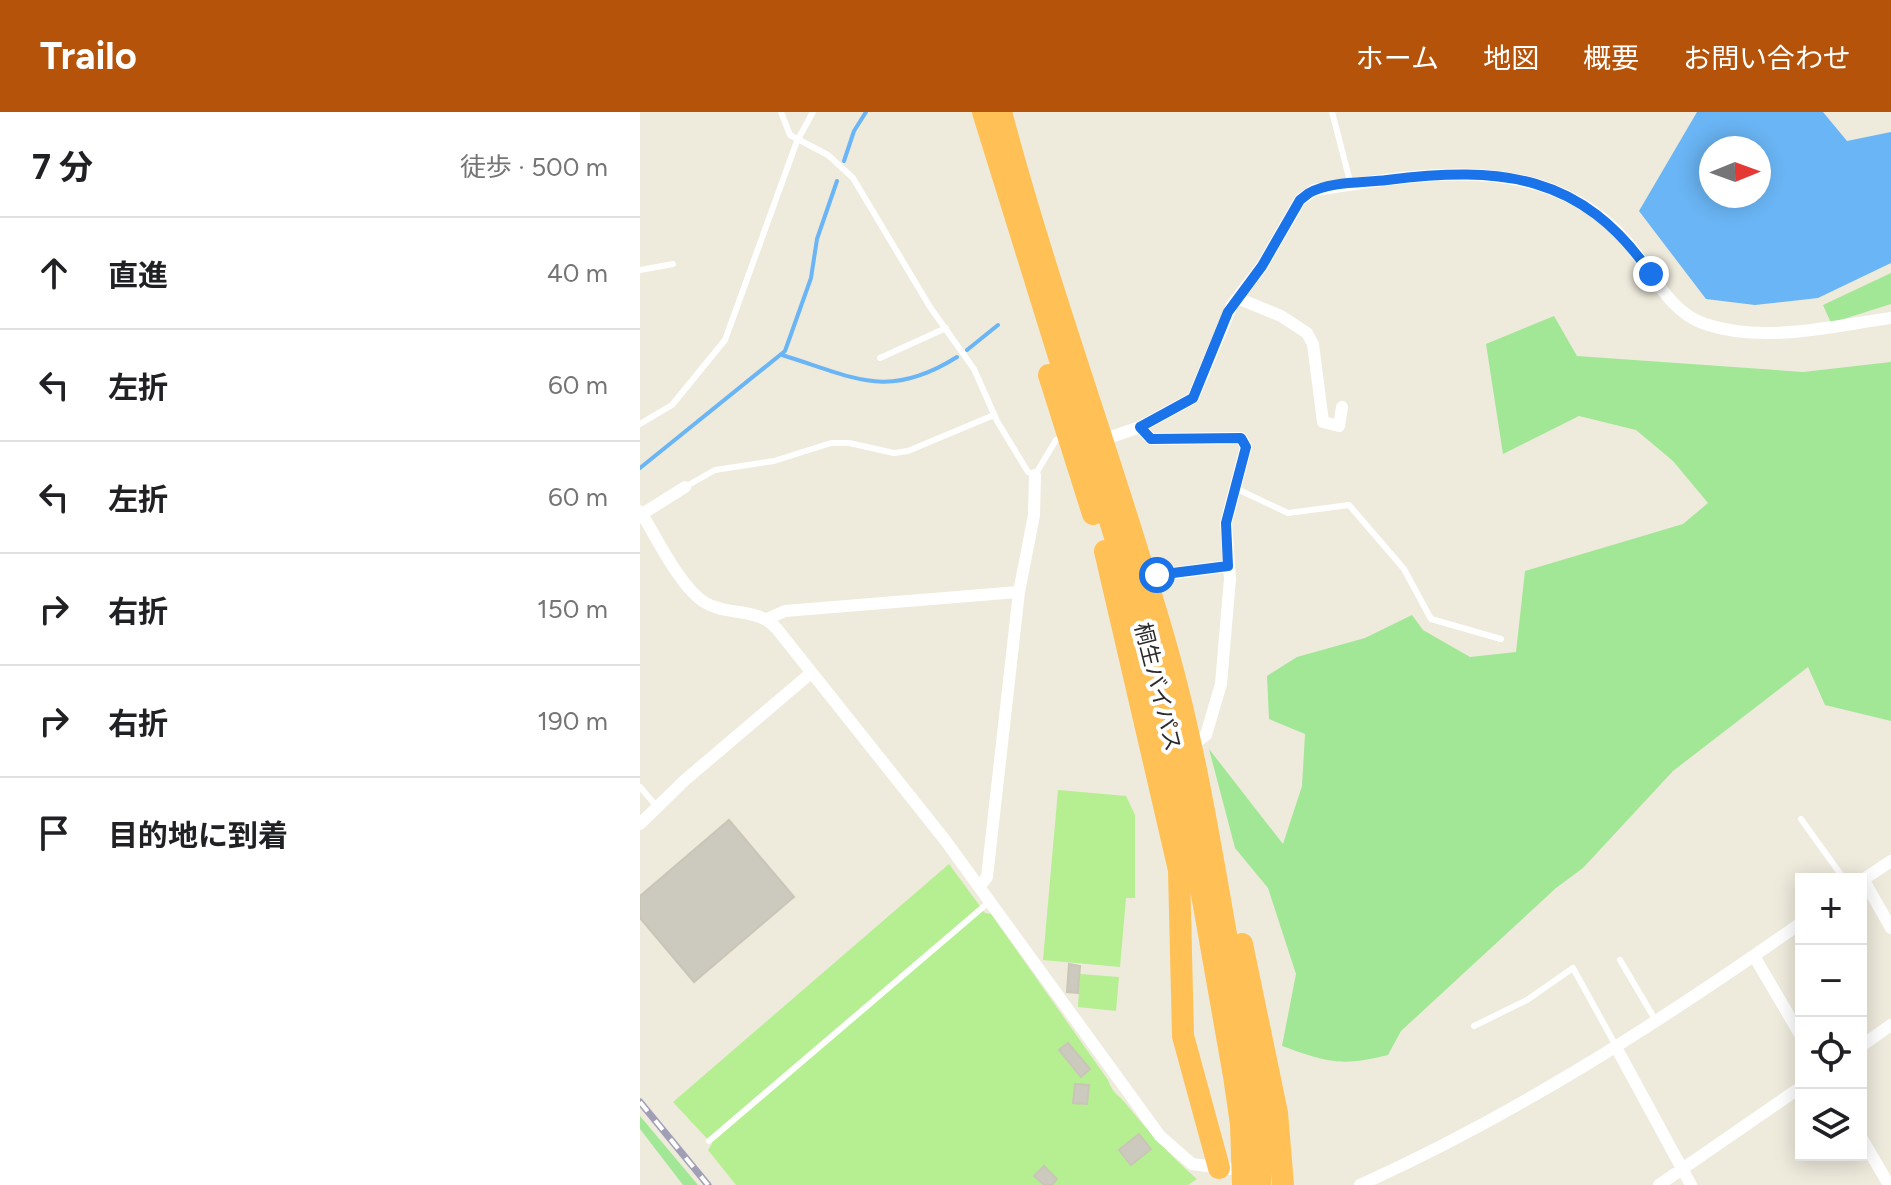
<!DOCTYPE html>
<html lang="ja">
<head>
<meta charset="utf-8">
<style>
	:root { --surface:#fff; --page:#f6f6f6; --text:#202124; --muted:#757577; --line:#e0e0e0; --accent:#b45309 }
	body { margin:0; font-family:Figtree,"Noto Sans JP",sans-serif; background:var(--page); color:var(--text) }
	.controls { position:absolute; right:24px; bottom:24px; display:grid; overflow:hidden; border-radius:0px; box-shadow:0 4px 20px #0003 }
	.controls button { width:72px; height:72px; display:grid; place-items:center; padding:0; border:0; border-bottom:2px solid var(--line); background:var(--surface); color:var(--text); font:40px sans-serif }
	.compass { position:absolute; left:1059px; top:24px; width:72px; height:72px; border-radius:50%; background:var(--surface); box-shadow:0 4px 20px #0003; rotate:89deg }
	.stop { position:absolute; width:24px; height:24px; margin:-18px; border:6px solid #1a73e8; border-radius:50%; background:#fff }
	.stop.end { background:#1a73e8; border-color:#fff; box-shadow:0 2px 8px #0008 }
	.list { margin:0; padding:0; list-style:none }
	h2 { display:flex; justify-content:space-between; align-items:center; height:104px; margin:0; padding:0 32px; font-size:34px }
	h2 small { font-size:26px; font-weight:400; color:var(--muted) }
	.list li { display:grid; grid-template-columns:52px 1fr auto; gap:24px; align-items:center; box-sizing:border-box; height:112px; padding:0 32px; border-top:2px solid var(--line) }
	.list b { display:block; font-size:30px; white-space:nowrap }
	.list em { font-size:26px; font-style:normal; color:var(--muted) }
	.icon { flex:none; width:44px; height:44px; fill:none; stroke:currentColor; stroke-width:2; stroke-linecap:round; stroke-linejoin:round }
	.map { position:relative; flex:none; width:1251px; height:1073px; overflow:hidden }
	header { display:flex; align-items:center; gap:48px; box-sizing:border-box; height:112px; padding:0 40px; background:var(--accent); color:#fff }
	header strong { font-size:38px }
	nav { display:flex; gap:44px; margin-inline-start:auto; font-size:28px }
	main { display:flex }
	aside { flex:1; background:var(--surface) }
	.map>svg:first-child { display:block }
	.green { fill:#a2e796 }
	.pitch { fill:#b5ef91 }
	.water { fill:#6ab5f5; fill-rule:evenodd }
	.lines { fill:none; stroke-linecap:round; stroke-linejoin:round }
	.stream { stroke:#6ab5f5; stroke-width:4 }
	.building { fill:#ccc9bf; stroke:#c9c6b6; stroke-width:2 }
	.lane { stroke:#fff; stroke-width:6 }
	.street { stroke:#fff; stroke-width:12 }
	.highway { stroke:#ffc056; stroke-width:22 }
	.rail-casing { stroke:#a09fb6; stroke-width:7 }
	.rail { stroke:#fff; stroke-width:4; stroke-dasharray:12; stroke-linecap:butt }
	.route { stroke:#1a73e8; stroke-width:10 }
	.labels { text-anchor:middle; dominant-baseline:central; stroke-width:8; stroke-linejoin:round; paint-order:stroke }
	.street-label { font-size:22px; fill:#2b2b2b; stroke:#fff }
</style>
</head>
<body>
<header>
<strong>Trailo</strong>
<nav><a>ホーム</a><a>地図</a><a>概要</a><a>お問い合わせ</a></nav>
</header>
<main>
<aside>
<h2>7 分<small>徒歩 · 500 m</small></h2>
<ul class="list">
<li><svg class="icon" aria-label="ahead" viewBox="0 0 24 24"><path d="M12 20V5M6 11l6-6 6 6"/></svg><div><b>直進</b></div><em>40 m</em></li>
<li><svg class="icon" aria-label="left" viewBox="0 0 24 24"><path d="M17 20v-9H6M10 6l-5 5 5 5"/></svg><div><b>左折</b></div><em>60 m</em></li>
<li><svg class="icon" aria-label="left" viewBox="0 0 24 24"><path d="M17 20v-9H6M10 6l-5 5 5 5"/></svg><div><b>左折</b></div><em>60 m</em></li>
<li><svg class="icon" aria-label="right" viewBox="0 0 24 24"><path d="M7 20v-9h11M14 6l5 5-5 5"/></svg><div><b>右折</b></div><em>150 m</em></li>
<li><svg class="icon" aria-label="right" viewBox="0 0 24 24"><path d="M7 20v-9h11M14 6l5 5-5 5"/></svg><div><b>右折</b></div><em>190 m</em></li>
<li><svg class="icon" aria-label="arrive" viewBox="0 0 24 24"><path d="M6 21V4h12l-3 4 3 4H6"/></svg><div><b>目的地に到着</b></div></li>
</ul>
</aside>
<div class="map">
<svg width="1251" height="1073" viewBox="0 0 1251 1073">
	<rect width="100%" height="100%" fill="#eeeadc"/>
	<path class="green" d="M1251,161V192L1191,211L1183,193Z
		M914,204L937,244L1163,260L1251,250V609L1185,593L1168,555L1033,659L943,756L916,776L761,919L748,943C700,955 687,950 642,934L656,862L628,776L595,736L569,637L643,732L662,674L665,622L629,607L627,564L657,545L725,526L772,503L783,518L830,545L876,540L885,459L1043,412L1068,391L1033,349L996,318L939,304L863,342L846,232Z
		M0,1004L58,1073H43L0,1017Z"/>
	<path class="pitch" d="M418,678L486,684L495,703V786H486L480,855L403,848Z
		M309,752L345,801L351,802L468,968C472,981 478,982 486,992C509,1020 529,1043 557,1067L548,1073H96L68,1038L72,1032L33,990Z
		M440,862L479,865L476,899L438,895Z"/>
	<path class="water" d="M1057,0H1183L1207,29L1251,20V151L1178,186L1115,193L1066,187L999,99ZM1071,36H1119V84H1071Z"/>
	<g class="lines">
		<path class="stream" d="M204,49L214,19L226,0
			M327,238L358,213
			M142,243C214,265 247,289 317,245
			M0,356L145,239L171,166L177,127L197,69"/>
	</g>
	<path class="building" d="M89,708L154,785L54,870L0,806V784Z
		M429,852L440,854L438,881L427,880Z
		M428,931L450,957L441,965L419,938Z
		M435,972L449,973L447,992L433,991Z
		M499,1022L511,1037L491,1053L479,1038Z
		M404,1054L417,1067L412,1073H404L394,1064Z"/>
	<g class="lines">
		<path class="lane" d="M141,0L150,23L188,43L213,66L290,195L334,257L357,309L388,360L395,363L416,328L423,325
			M692,0L711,73
			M0,158L33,152
			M240,246L306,216
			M0,312L32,293L85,228L157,29L173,0
			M45,375L75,358L134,349L191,331H209L254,341L268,339L354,303
			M595,376L648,401L709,393L764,457L791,507L861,527
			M0,675L18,696
			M1161,707L1204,767
			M980,848L1016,909
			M834,914L887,888L933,856L976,934
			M69,1029L349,790"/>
		<path class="street" d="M597,186L641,204L667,221L673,232L683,310L699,314L702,295
			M500,315L511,327L601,326L606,335L586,411L590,467L581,572L566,623L551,634
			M462,328L500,315L553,286L592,193L622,154L660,88L674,78C782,63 905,36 987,130C1011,157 1028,200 1065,212C1125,232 1191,214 1251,206
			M0,399C16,424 40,475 64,490C88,505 117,494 137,517L305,728L520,1024L552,1052L590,1057
			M2,402L45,375
			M506,465L588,454
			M127,507L145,499L379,480
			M0,712L45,668L171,561
			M1223,767L1251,816
			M1221,769L1251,749
			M340,774L347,765L379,480L394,403L395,363
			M1114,844L1161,924
			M1221,934L1251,913
			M977,937L1051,1073
			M1221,1025L1249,1073
			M720,1073C877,1002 1020,910 1161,811
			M1019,1073L1161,975"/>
		<path class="highway" d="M343,0L508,531L547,697L594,964L601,1012L603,1073
			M361,0C409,181 476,357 527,537C554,632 570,731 587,828C601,909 621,990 620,1073
			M409,263L453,402
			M465,439L539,758L543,924L579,1056
			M602,832L637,1001L643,1073"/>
		<defs>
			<path id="rail" d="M0,990L68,1073"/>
		</defs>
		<use href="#rail" class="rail-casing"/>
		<use href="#rail" class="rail"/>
	</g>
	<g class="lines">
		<path class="route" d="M517,463L588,454L586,411L606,335L601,326L511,327L500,315L553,286L588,200L622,154L660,88L669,81C690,69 724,71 747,68C860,54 942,61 1011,162"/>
	</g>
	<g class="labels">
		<g class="street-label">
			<text transform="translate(518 575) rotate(76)">桐生バイパス</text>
		</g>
	</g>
</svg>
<div class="controls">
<button>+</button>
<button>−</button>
<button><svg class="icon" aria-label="locate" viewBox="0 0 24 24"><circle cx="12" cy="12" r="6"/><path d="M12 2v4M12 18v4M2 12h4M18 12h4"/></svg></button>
<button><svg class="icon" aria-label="layers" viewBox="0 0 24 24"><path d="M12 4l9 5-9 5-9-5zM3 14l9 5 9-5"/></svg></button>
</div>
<svg class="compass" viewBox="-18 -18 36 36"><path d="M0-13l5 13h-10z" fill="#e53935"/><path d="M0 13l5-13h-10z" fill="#757577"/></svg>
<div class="stop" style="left:517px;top:463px"></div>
<div class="stop end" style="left:1011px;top:162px"></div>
</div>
</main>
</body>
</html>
